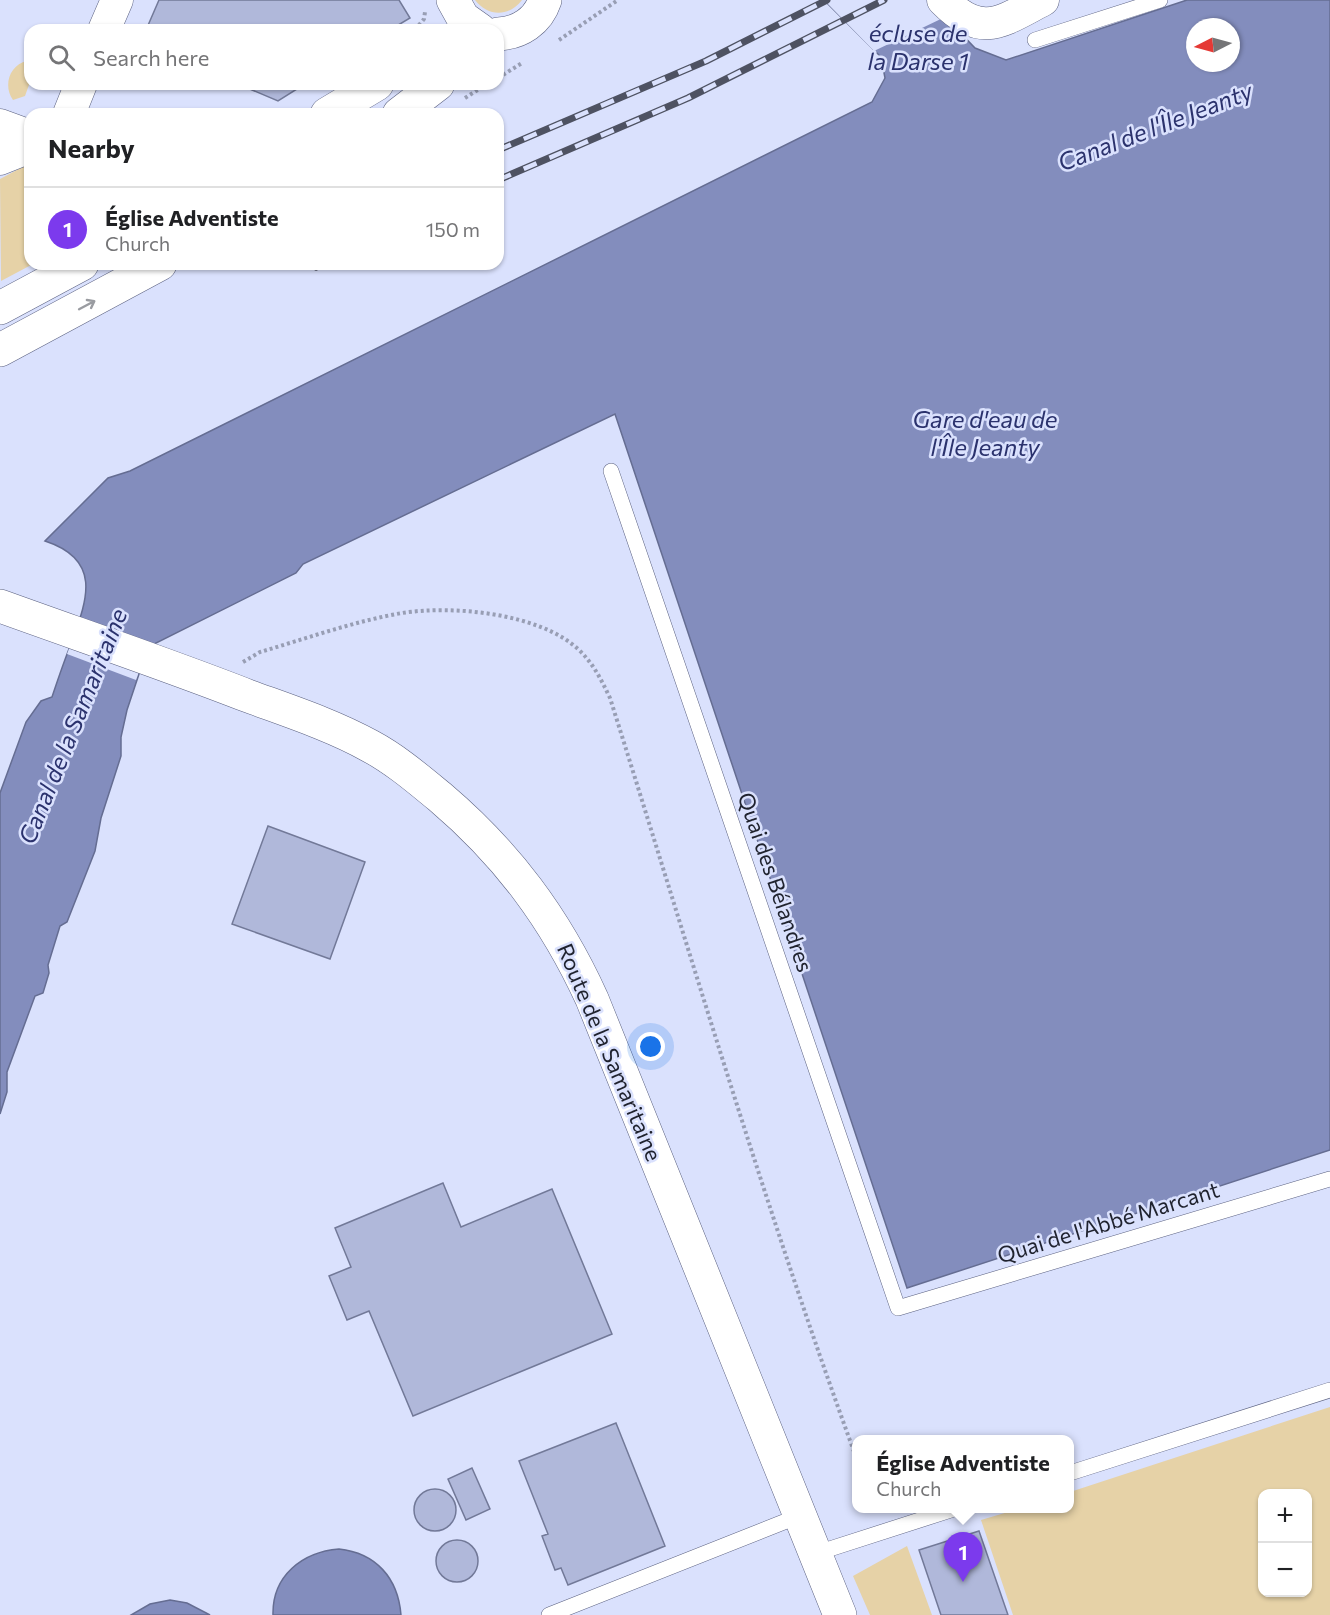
<!DOCTYPE html>
<html lang="en">
<head>
<meta charset="utf-8">
<style>
	:root { --surface:#fff; --page:#f6f6f6; --text:#202124; --muted:#757577; --line:#e0e0e0; --accent:#7c3aed }
	body { margin:0; font-family:Commissioner,sans-serif; background:var(--page); color:var(--text) }
	.controls { position:absolute; right:18px; bottom:18px; display:grid; overflow:hidden; border-radius:12px; box-shadow:0 2px 4px #0004 }
	.controls button { width:54px; height:54px; display:grid; place-items:center; padding:0; border:0; border-bottom:2px solid var(--line); background:var(--surface); color:var(--text); font:30px sans-serif }
	.compass { position:absolute; left:1186px; top:18px; width:54px; height:54px; border-radius:50%; background:var(--surface); box-shadow:0 2px 4px #0004; rotate:264deg }
	.you { position:absolute; left:651px; top:1047px; width:21px; height:21px; margin:-15px; border:4px solid #fff; border-radius:50%; background:#1a73e8; box-shadow:0 0 0 9px #1a73e833 }
	.badge { display:grid; place-items:center; width:39px; height:39px; border-radius:50%; background:var(--accent); color:#fff; font-size:20px; font-weight:700 }
	.pin { position:absolute; translate:-50% -50px; filter:drop-shadow(0 2px 3px #0008) }
	.pin::after { content:''; position:absolute; top:32px; width:21px; height:18px; background:inherit; clip-path:polygon(0 0,100% 0,50% 100%) }
	.popup { position:absolute; left:852px; top:1435px; width:222px; height:78px; box-sizing:border-box; display:grid; place-content:center; border-radius:12px; background:var(--surface); filter:drop-shadow(0 2px 4px #0005); font-size:20px; white-space:nowrap; color:var(--muted) }
	.popup b { font-size:22px; color:var(--text) }
	.popup::after { content:''; position:absolute; left:50%; top:100%; margin-left:-12px; border:12px solid transparent; border-top-color:var(--surface) }
	.list { margin:0; padding:0; list-style:none }
	h2 { display:flex; justify-content:space-between; align-items:center; height:78px; margin:0; padding:0 24px; font-size:26px }
	h2 small { font-size:20px; font-weight:400; color:var(--muted) }
	.list li { display:grid; grid-template-columns:39px 1fr auto; gap:18px; align-items:center; box-sizing:border-box; height:84px; padding:0 24px; border-top:2px solid var(--line) }
	.list b { display:block; font-size:22px; white-space:nowrap }
	.list p { margin:0; font-size:20px; white-space:nowrap; color:var(--muted) }
	.list em { font-size:20px; font-style:normal; color:var(--muted) }
	.icon { flex:none; width:33px; height:33px; fill:none; stroke:currentColor; stroke-width:2; stroke-linecap:round; stroke-linejoin:round }
	.map { position:relative; flex:none; width:1330px; height:1615px; overflow:hidden }
	.search { position:absolute; background:var(--surface); box-shadow:0 2px 4px #0004; left:24px; top:24px; width:480px; height:66px; display:flex; align-items:center; gap:15px; box-sizing:border-box; padding:0 21px; border-radius:18px; color:var(--muted); font-size:22px }
	.panel { position:absolute; background:var(--surface); box-shadow:0 2px 4px #0004; left:24px; top:108px; width:480px; height:162px; border-radius:18px }
	.map>svg:first-child { display:block }
	.green { fill:#e6d2a7; fill-rule:evenodd }
	.water { fill:#838dbd; stroke:#656d92; stroke-width:1.5; fill-rule:evenodd }
	.pier { fill:#dae1fd }
	.building { fill:#b0b8da; stroke:#727998; stroke-width:1.5 }
	.lines { fill:none; stroke-linecap:round; stroke-linejoin:round }
	.service-casing { stroke:#5b6180; stroke-width:16 }
	.minor-casing { stroke:#5b6180; stroke-width:33 }
	.tertiary-casing { stroke:#5b6180; stroke-width:34 }
	.secondary-casing { stroke:#5b6180; stroke-width:34 }
	.path { stroke:#989eb4; stroke-width:4; stroke-dasharray:3 3; stroke-linecap:butt }
	.service { stroke:#fff; stroke-width:15 }
	.minor { stroke:#fff; stroke-width:32 }
	.tertiary { stroke:#fff; stroke-width:33 }
	.secondary { stroke:#fff; stroke-width:33 }
	.rail-casing { stroke:#4e5262; stroke-width:7 }
	.rail { stroke:#dae1fd; stroke-width:4.5; stroke-dasharray:14; stroke-linecap:butt }
	.oneway { stroke:#9a9ca1 }
	.labels { text-anchor:middle; dominant-baseline:central; stroke-width:5; stroke-linejoin:round; paint-order:stroke }
	.street-label { font-size:22px; fill:#1f222e; stroke:#dae1fd }
	.water-label { font-size:24px; font-style:italic; fill:#2b326d; stroke:#dae1fd }
</style>
</head>
<body>
<div class="map">
<svg width="1330" height="1615" viewBox="0 0 1330 1615">
	<rect width="100%" height="100%" fill="#dae1fd"/>
	<path class="green" d="M475,0H522C509,17 488,17 475,0Z
		M27,61L30,64V82L25,96L13,100C3,86 9,65 27,61Z
		M30,163V264H33L1,281L0,179Z
		M1330,1407V1615H1013L981,1520L1018,1509L1070,1508V1492ZM1262,1494H1308V1592H1262Z
		M907,1546L932,1615H870L853,1576Z"/>
	<path class="water" d="M824,0H929L975,48L1006,60L1187,0H1330V1150L907,1288L615,414L303,564L296,573L148,647L127,710L121,737V756L101,818L95,851L67,922L60,926L48,965L49,973L43,993L35,996L7,1072V1092L0,1114V793L26,722L41,701L52,697C58,679 64,661 71,644C87,600 103,560 45,541L108,478L130,471L872,102L885,78L881,57ZM1195,27H1231V63H1195Z
		M339,1549C376,1553 398,1578 401,1615H273C272,1576 302,1552 339,1549Z
		M170,1600L187,1603L210,1615H131L150,1604Z"/>
	<path class="pier" d="M824,0H929L945,17L874,51Z
		M79,622L148,647L136,680L67,654Z"/>
	<path class="building" d="M159,0H399L410,18L390,30H146Z
		M238,84H305L278,101Z
		M268,826L365,862L330,959L232,924Z
		M443,1183L461,1227L552,1189L612,1334L413,1416L369,1311L347,1320L329,1276L351,1267L335,1228Z
		M616,1423L665,1546L568,1585L561,1568L555,1570L542,1536L548,1534L519,1461Z
		M472,1468L490,1509L466,1520L448,1479Z
		M414 1510a21 21 0 1 1 42 0a21 21 0 1 1-42 0Z
		M979,1531L1008,1615H941L919,1550Z
		M436 1561a21 21 0 1 1 42 0a21 21 0 1 1-42 0Z"/>
	<g class="lines">
		<defs>
			<path id="service" d="M1035,40L1160,0
				M611,471L898,1308L1330,1179
				M1070,1473L1330,1390
				M814,1554L957,1508
				M549,1615L799,1516"/>
			<path id="minor" d="M943,0C981,39 1001,22 1043,0
				M104,30L117,0
				M69,114L81,84
				M0,125L30,136
				M0,159L30,147"/>
			<path id="tertiary" d="M0,606C83,636 166,664 248,696C289,711 332,725 370,746C396,760 418,779 440,797C507,854 555,918 592,999L840,1615"/>
			<path id="secondary" d="M453,0L463,18L480,30
				M498,34C520,33 538,21 545,0
				M327,114L377,84
				M399,114L438,84
				M0,308L82,264
				M0,350L160,264"/>
		</defs>
		<use href="#service" class="service-casing"/>
		<use href="#minor" class="minor-casing"/>
		<use href="#tertiary" class="tertiary-casing"/>
		<use href="#secondary" class="secondary-casing"/>
		<path class="path" d="M415,30L424,19L425,12
			M559,40L618,0
			M498,78L522,63
			M465,98L487,84
			M243,662L260,652C305,639 355,621 402,613C452,605 539,613 578,649C593,663 601,679 610,698C690,952 765,1208 856,1457"/>
		<use href="#service" class="service"/>
		<use href="#minor" class="minor"/>
		<use href="#tertiary" class="tertiary"/>
		<use href="#secondary" class="secondary"/>
		<defs>
			<path id="rail" d="M498,150L706,61L827,0
				M498,180L688,98L884,0
				M316,267L322,264"/>
		</defs>
		<use href="#rail" class="rail-casing"/>
		<use href="#rail" class="rail"/>
	</g>
	<defs><path id="oneway-shaft" d="M-6 0H5M1.5-3L5.5 0L1.5 3" fill="none" stroke-width="1.6" stroke-linecap="round" stroke-linejoin="round" transform="scale(1.5)"/></defs>
	<use class="oneway" href="#oneway-shaft" transform="translate(87 305) rotate(-28)"/>
	<g class="labels">
		<g class="street-label">
			<text transform="translate(776 882) rotate(71)">Quai des Bélandres</text>
			<text transform="translate(610 1052) rotate(67)">Route de la Samaritaine</text>
			<text transform="translate(1108 1222) rotate(-17)">Quai de l'Abbé Marcant</text>
		</g>
		<g class="water-label">
			<text x="918" y="32">écluse de<tspan x="918" dy="28">la Darse 1</tspan></text>
			<text transform="translate(1155 126) rotate(-21)">Canal de l'Île Jeanty</text>
			<text x="985" y="418">Gare d'eau de<tspan x="985" dy="28">l'Île Jeanty</tspan></text>
			<text transform="translate(72 726) rotate(-68)">Canal de la Samaritaine</text>
		</g>
	</g>
</svg>
<div class="controls">
<button>+</button>
<button>−</button>
</div>
<svg class="compass" viewBox="-18 -18 36 36"><path d="M0-13l5 13h-10z" fill="#e53935"/><path d="M0 13l5-13h-10z" fill="#757577"/></svg>
<div class="you"></div>
<div class="pin badge" style="left:963px;top:1582px">1</div>
<div class="popup"><b>Église Adventiste</b>Church</div>
<div class="search"><svg class="icon" aria-label="search" viewBox="0 0 24 24"><circle cx="10" cy="10" r="6"/><path d="M15 15l6 6"/></svg>Search here</div>
<section class="panel">
<h2>Nearby<small></small></h2>
<ul class="list">
<li><span class="badge">1</span><div><b>Église Adventiste</b><p>Church</p></div><em>150 m</em></li>
</ul>
</section>
</div>
</body>
</html>
